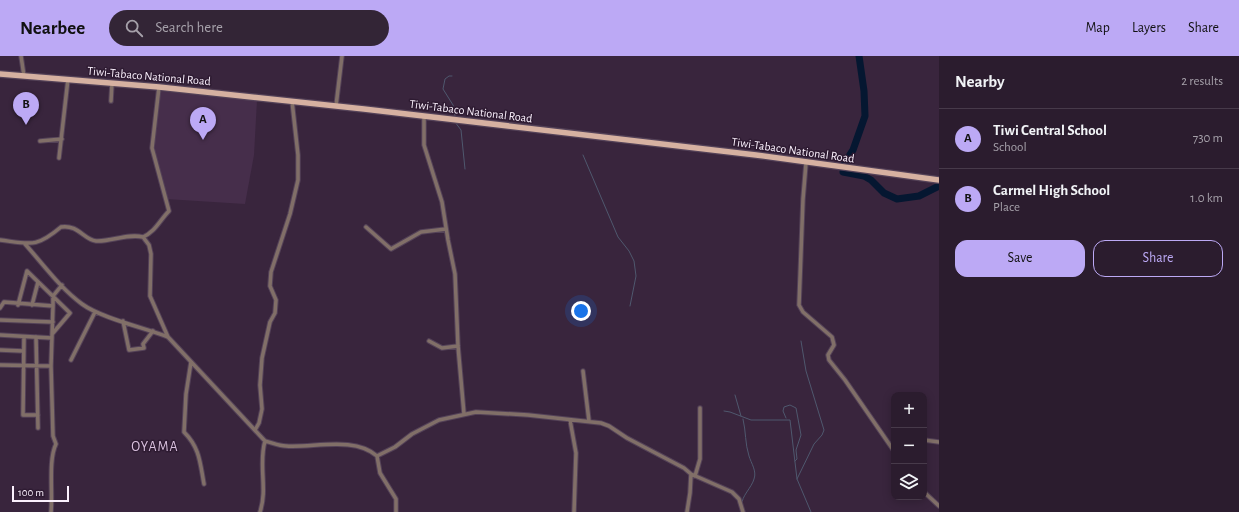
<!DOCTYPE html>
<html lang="en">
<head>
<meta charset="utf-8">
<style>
	:root { --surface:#2b1c2e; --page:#332536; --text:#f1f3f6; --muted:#a6a1aa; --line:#473a4a; --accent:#bca9f5 }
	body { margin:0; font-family:"Alegreya Sans",sans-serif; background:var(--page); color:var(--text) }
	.controls { position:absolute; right:12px; bottom:12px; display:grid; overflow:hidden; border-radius:8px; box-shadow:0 2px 10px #0003 }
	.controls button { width:36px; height:36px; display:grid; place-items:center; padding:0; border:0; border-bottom:1px solid var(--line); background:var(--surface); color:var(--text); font:20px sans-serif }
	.scale { position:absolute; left:12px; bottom:10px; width:57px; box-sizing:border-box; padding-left:4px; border:2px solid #fbf1fd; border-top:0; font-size:11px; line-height:14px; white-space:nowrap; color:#fbf1fd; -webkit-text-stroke:3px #2e1b32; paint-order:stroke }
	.you { position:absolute; left:581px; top:255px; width:14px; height:14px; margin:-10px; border:3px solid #fff; border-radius:50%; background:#1a73e8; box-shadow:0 0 0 6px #1a73e833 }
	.badge { display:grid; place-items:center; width:26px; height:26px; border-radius:50%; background:var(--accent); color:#111; font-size:13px; font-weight:700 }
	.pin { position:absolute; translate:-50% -33px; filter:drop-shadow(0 1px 2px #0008) }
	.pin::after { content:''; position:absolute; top:21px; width:14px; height:12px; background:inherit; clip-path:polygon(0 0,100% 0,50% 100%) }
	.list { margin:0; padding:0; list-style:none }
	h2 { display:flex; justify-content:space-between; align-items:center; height:52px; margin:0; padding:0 16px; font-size:17px }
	h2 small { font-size:13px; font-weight:400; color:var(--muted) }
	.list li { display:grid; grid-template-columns:26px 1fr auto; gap:12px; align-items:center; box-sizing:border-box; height:60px; padding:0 16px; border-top:1px solid var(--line) }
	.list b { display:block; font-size:15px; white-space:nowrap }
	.list p { margin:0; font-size:13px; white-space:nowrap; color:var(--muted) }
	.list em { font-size:13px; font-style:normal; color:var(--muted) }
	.actions { display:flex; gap:8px; padding:12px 16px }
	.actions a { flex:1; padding:9px 0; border:1px solid var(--accent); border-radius:12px; text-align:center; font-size:14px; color:var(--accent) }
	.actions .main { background:var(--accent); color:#111 }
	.icon { flex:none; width:22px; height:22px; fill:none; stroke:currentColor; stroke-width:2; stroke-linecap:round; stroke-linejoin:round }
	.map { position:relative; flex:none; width:939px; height:456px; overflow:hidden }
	header { display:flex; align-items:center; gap:24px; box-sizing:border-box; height:56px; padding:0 20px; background:var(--accent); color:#111 }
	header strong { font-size:19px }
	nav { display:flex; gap:22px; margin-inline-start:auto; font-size:14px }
	.search { width:280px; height:36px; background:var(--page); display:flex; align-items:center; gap:10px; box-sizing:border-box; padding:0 14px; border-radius:22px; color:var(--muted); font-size:15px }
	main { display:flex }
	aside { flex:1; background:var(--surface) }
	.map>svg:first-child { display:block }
	.built { fill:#462e4b }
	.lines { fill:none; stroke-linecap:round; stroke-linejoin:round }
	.stream { stroke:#4f586e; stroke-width:1 }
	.river { stroke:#051731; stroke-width:7 }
	.minor-casing { stroke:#544258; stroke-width:5.5 }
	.primary-casing { stroke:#544258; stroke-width:8 }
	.minor { stroke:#816f68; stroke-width:3.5 }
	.primary { stroke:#d6b1a1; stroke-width:5.5 }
	.labels { text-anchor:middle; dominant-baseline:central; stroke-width:3; stroke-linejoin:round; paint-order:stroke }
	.street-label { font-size:12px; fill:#fbf1fd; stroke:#2e1b32 }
	.quarter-label { font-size:14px; letter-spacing:1px; fill:#d9c0de; stroke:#2e1b32 }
</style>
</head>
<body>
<header>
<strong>Nearbee</strong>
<div class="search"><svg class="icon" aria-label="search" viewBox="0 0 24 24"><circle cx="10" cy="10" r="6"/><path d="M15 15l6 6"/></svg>Search here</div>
<nav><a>Map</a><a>Layers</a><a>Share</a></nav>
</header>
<main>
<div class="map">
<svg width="939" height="456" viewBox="0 0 939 456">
	<rect width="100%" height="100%" fill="#39253d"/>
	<path class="built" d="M158,35L257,44L254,99L245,148L166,143L151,91Z"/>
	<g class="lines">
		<path class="stream" d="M452,20H449L445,23L443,33L453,49L455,60
			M455,66L461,74L465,113
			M583,99L618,181L629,195L634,205L636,220L630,250
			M735,339L741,360
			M724,355L730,356L751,364H790L797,423L811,456
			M786,362L783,355L784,351L790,349L796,352L801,379L796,394L797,403L795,405
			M797,423L814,388L822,379L824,374L806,315L801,285
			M742,448C741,441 752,431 754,423C757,415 751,407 749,400C745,388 746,375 743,363"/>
		<path class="river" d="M859,0L864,35L865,60L853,94L844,108L843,116L864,120L871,124L884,137L897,143L919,140L939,130"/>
		<defs>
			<path id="minor" d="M21,0L24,20
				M111,45L112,27
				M336,50L342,0
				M424,61V89L442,146L448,184L455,218L458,290L464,358
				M40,85L62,83
				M59,102L68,23
				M806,107L803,143L799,249L803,256L832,281L834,289L828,299L829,304L845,324L894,395
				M366,171L391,193L421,176L446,173
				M143,181C155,176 160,164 169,155L152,92L159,31
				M0,184C31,188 36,192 61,171C78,168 84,184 96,185C111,186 128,177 143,181L149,189L151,198L150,240L168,281L265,385C273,387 279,390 286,390C314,392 354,380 377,400L395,391L412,378L439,364L476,356L528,359L601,367L609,370L627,382L684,412L691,418L732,436L739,443L743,456
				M25,188C43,208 60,232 82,248C101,262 145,272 168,281
				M18,249L27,215L70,257L53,277
				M32,249L38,226
				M0,252L4,246L53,250
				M0,264L53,266
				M123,265L129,294L144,292L143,288L153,275
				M0,279L52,282
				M24,281L23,359H38
				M36,281L38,372
				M429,285L442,292L458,290
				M0,294L23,295
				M71,304L95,256
				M191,306L186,338L184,376C200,392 200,407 204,428
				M0,309L51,310
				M583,315L589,365
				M570,364L576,397L574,456
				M255,374L259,367L262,353L260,329L262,302L270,266L275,257L276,244L270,230L271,216L290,158L298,124V99L292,45
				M924,384L939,386
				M377,400L380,417L396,443V456
				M695,420L700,403V352
				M924,436L939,450
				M51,456C53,437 48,404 56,388L53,380L51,310L53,250V240L62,229
				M260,456C268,433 258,408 265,385
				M687,456L690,437L691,418"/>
			<path id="primary" d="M0,18L159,31L364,53L756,99L939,124"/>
		</defs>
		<use href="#minor" class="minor-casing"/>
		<use href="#primary" class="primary-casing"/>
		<use href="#minor" class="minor"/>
		<use href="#primary" class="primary"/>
	</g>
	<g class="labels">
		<g class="street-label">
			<text transform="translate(149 20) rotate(5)">Tiwi-Tabaco National Road</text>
			<text transform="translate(471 55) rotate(7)">Tiwi-Tabaco National Road</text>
			<text transform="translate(793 94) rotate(8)">Tiwi-Tabaco National Road</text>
		</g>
		<g class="quarter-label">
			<text x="155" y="391">OYAMA</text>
		</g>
	</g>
</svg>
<div class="controls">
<button>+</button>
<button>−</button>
<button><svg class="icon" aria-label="layers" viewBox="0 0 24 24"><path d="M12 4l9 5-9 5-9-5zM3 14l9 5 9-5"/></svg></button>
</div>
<div class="scale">100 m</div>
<div class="you"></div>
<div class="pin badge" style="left:203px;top:84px">A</div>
<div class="pin badge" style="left:26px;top:69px">B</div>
</div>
<aside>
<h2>Nearby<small>2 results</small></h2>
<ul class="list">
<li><span class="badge">A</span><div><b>Tiwi Central School</b><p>School</p></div><em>730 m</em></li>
<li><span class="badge">B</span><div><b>Carmel High School</b><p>Place</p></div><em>1.0 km</em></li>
</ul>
<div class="actions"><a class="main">Save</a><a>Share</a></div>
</aside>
</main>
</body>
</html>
